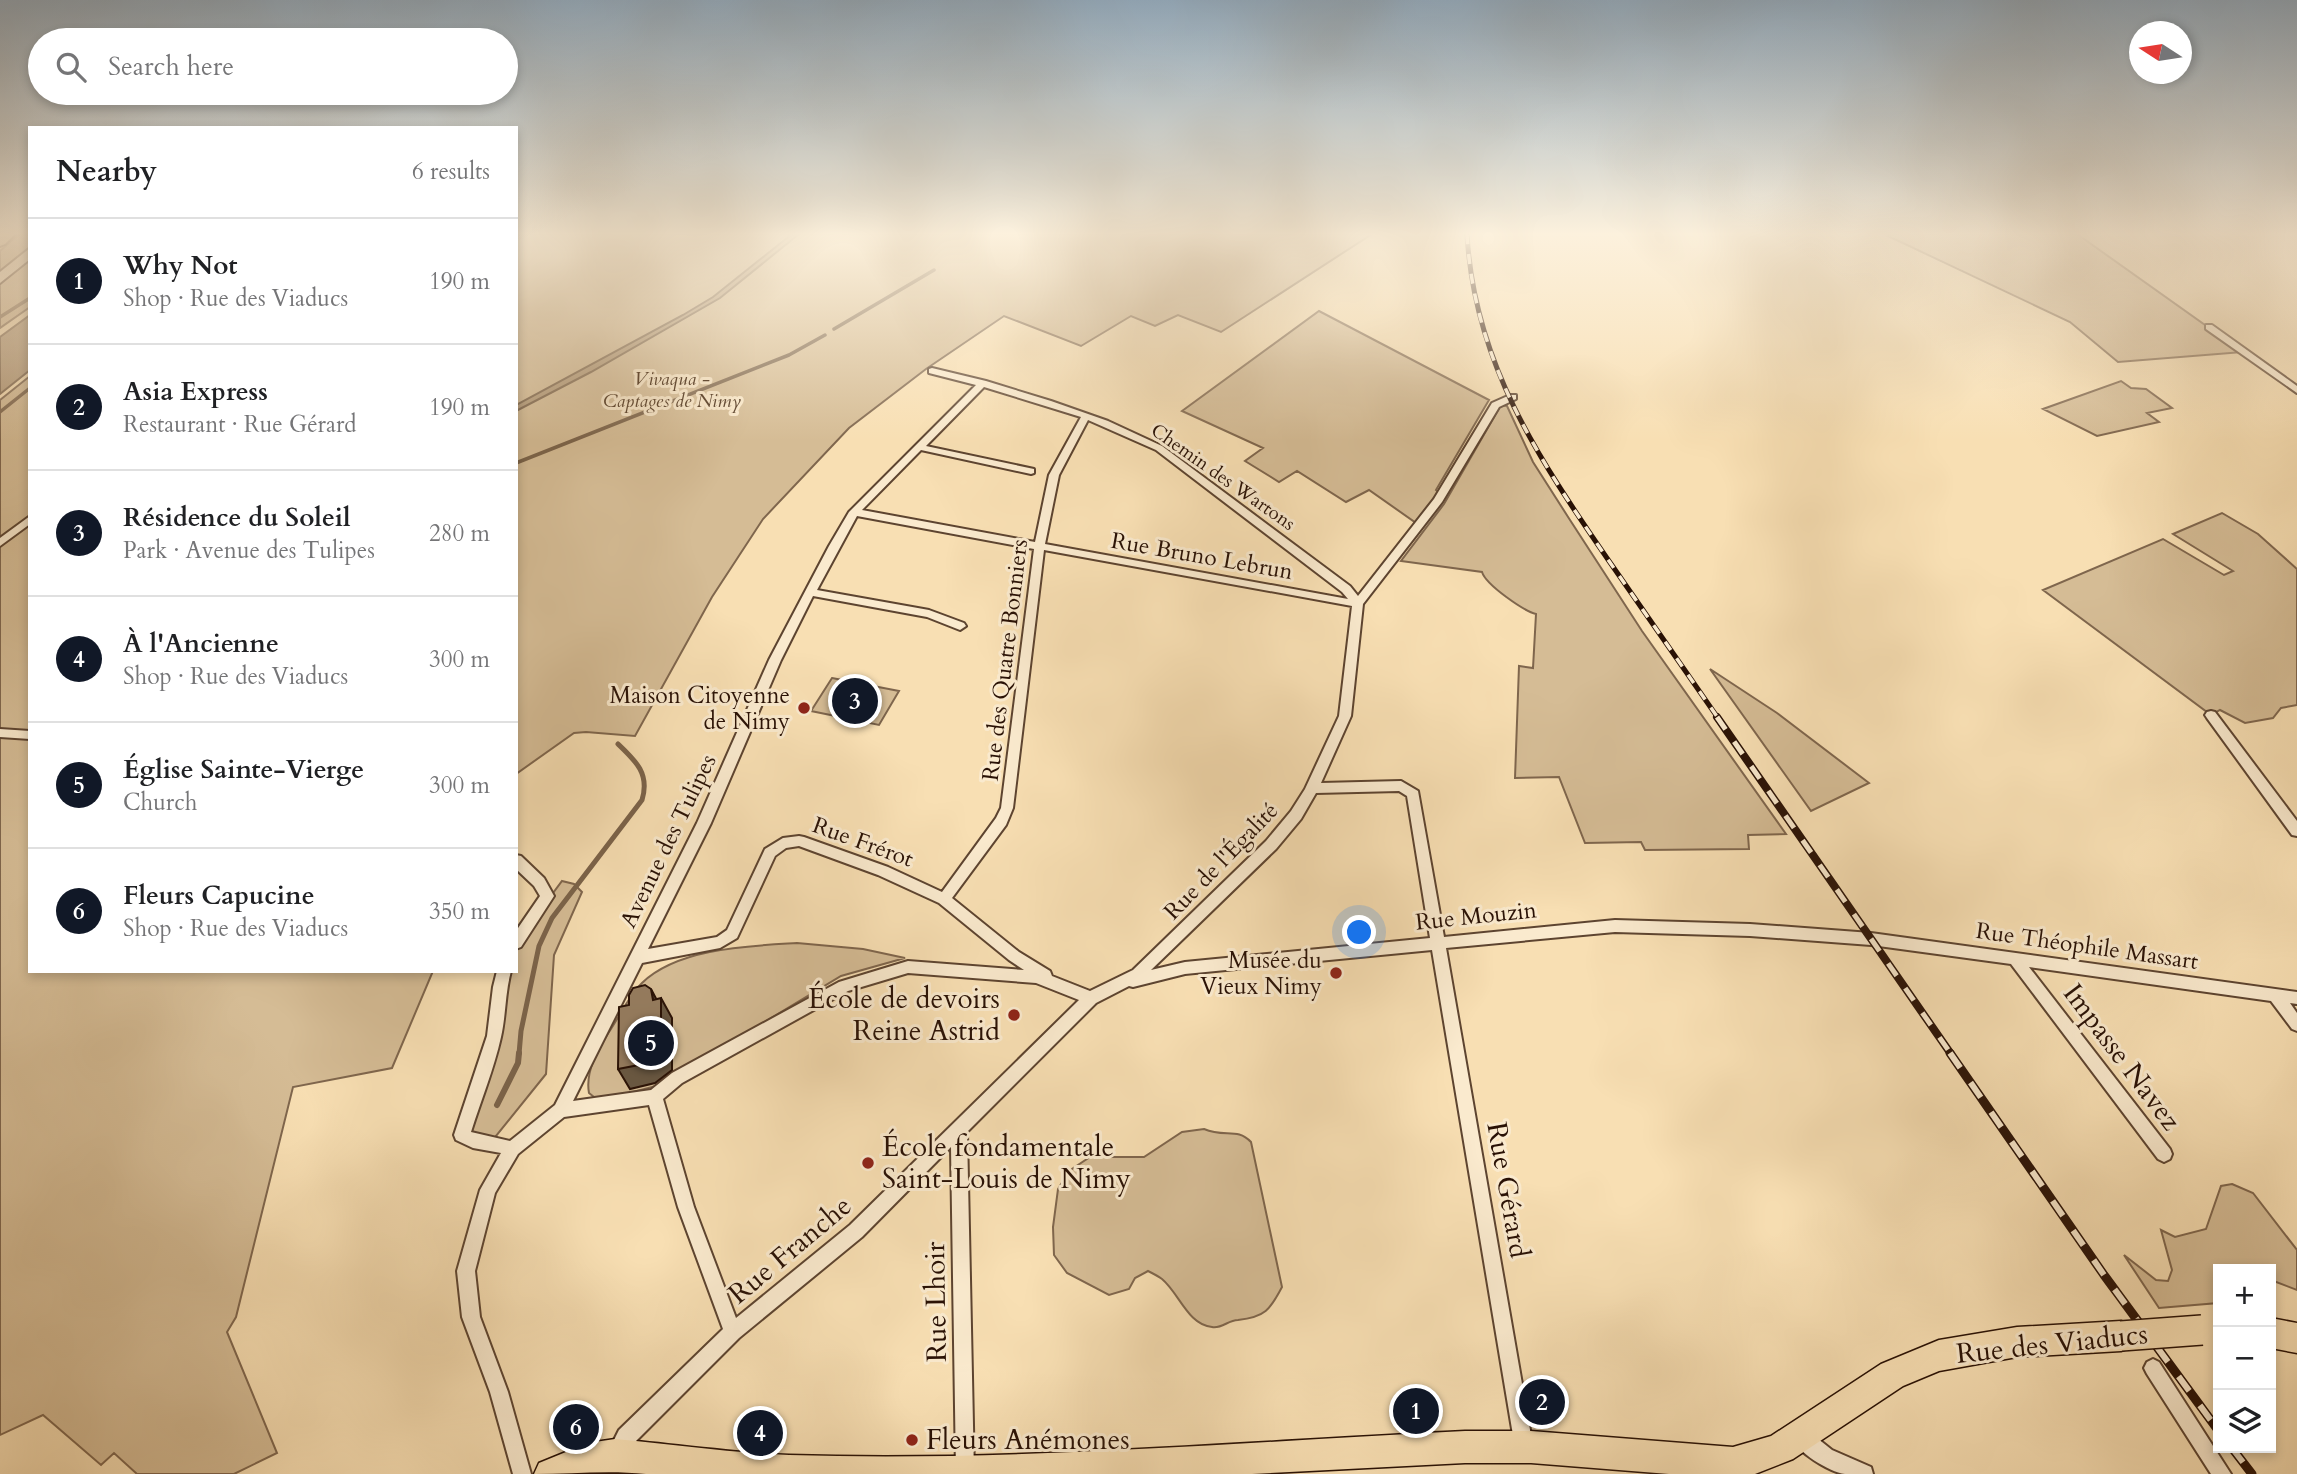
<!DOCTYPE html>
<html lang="en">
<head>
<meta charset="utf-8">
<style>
	:root { --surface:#fff; --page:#f2f2f2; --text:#202124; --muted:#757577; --line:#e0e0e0; --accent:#111827 }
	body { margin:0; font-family:Cardo,serif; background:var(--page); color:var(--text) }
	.controls { position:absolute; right:21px; bottom:21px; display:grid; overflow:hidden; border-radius:0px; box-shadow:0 4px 10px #0003 }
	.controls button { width:63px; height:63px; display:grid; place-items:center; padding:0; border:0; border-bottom:2px solid var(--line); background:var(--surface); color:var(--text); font:35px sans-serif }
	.compass { position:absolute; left:2129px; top:21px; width:63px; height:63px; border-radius:50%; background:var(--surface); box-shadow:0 4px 10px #0003; rotate:282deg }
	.you { position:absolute; left:1360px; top:933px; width:24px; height:24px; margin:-18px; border:5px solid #fff; border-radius:50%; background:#1a73e8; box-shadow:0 0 0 10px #1a73e833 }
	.badge { display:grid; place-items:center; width:46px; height:46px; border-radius:50%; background:var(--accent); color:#fff; font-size:23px; font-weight:700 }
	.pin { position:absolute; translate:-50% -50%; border:4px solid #fff; box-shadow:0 2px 7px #0006 }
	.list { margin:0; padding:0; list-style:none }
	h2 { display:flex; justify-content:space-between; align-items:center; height:91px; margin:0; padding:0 28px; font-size:30px }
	h2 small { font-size:23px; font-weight:400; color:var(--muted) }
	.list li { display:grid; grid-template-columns:46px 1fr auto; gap:21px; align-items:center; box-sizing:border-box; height:126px; padding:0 28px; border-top:2px solid var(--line) }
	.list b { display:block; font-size:26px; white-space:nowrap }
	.list p { margin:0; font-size:23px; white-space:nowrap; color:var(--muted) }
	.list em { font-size:23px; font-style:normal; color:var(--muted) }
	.icon { flex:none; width:38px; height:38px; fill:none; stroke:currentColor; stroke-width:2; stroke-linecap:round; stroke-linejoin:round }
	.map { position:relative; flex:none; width:2297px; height:1474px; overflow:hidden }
	.search { position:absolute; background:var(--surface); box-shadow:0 4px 10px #0003; left:28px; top:28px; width:490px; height:77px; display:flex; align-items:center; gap:18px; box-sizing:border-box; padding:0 24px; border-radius:38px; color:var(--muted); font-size:26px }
	.panel { position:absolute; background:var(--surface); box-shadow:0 4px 10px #0003; left:28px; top:126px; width:490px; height:847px; border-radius:0px }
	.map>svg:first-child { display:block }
	.green { fill:#d5bc95; stroke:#7f664d; stroke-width:2 }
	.water { fill:#b29978; stroke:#7b634a; stroke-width:2 }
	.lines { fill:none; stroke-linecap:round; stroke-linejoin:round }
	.stream-far2 { stroke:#7b634a; stroke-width:3.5 }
	.stream-far1 { stroke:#7b634a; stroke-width:5 }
	.stream { stroke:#7b634a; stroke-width:6 }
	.minor-casing { stroke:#5d4430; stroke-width:4 }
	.secondary-casing { stroke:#291105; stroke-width:4 }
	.primary-casing { stroke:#291105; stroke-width:3 }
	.motorway-casing { stroke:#291105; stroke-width:4 }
	.minor { fill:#faeace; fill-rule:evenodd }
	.secondary { fill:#faeace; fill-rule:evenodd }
	.primary { fill:#f8dfb3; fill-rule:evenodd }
	.motorway { fill:#f8dfb3; fill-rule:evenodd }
	.rail-far2-casing { stroke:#291105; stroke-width:5 }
	.rail-far1-casing { stroke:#291105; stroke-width:8 }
	.rail-casing { stroke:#291105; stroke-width:9 }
	.rail-far2 { stroke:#faeace; stroke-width:3.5; stroke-dasharray:10; stroke-linecap:butt }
	.rail-far1 { stroke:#faeace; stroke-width:5; stroke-dasharray:15; stroke-linecap:butt }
	.rail { stroke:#faeace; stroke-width:6; stroke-dasharray:18; stroke-linecap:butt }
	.primary-bridge-casing { stroke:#291105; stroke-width:32; stroke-linecap:butt }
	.primary-bridge { stroke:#f8dfb3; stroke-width:29 }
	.shaded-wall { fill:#685742; stroke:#291105; stroke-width:2 }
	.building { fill:#957c5f; stroke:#291105; stroke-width:2 }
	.poi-dot { fill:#8f2418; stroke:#faeace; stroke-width:2.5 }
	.labels { text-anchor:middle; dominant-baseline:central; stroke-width:6; stroke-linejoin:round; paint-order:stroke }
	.far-park-label { font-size:19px; font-style:italic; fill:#654d37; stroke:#faeace }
	.far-street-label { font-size:19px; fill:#291105; stroke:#faeace }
	.street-label { font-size:23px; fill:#291105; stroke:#faeace }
	.poi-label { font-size:23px; fill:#291105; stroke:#faeace; text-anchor:end }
	.near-poi-label { font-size:28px; fill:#291105; stroke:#faeace; text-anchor:start }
	.near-street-label { font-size:28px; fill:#291105; stroke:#faeace }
</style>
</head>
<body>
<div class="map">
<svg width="2297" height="1474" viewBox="0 0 2297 1474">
	<rect width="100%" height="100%" fill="#f8dfb3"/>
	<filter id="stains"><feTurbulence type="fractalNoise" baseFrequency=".00286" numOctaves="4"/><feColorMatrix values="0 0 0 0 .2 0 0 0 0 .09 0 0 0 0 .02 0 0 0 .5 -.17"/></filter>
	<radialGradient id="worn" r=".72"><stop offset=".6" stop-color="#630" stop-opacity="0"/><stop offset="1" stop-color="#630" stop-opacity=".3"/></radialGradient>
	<path class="green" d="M19,234H30V252L0,279V251Z
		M516,234H1372L1221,332L1178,315L1155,326L1131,316L1081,346L1004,316L926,369L849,428L763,519L712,597L635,736L586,732L574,733L516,774Z
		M1892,234H2077L2243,352L2118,362L2070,322L1888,236Z
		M30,258V307L0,328V284Z
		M1319,311L1489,400L1436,490L1441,494L1419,525L1369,490L1346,502L1297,471L1279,482L1245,461L1263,448L1182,411Z
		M30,376V971H433L392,1068L293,1087L236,1317L227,1332L277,1453L234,1474H137L114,1453L101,1465L43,1415L0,1435V400Z
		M2121,381L2131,388L2146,389L2172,408L2147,413L2159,422L2097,436L2043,409Z
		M1501,405L1507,406L1533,462L1570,520L1642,631L1786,834L1748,835L1749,849L1645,850L1641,842L1585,843L1559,777L1515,778L1519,666L1533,668L1536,614C1524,611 1486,585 1482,572L1401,561L1444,504Z
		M2222,513L2258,534L2297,569V705L2281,708L2273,718L2245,723L2220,710L2211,715L2043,590L2163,539L2224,575L2233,571L2173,534Z
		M1710,669L1777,713L1869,783L1811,811Z
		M832,678L899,691L879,725L811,711Z
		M562,881L574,884L582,892L554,955L546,1074L492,1141L469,1140L504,971H516V943Z
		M797,943L863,949L905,958L841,976L660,1085L606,1099L594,1097L589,1093C585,1072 598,1049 609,1032C619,1017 629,996 642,983C678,948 749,946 797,943Z
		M1204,1129C1225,1138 1237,1127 1251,1142L1282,1287C1270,1310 1265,1317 1238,1320C1228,1320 1222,1329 1212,1327C1188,1325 1179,1293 1162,1279C1158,1276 1152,1273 1148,1271L1135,1278L1129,1289L1109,1295L1067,1273L1054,1255L1053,1227L1058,1189L1069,1171L1090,1157H1144L1182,1132Z
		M2232,1184L2253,1193L2297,1250V1290L2271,1280V1269H2218V1303L2159,1308L2124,1255L2156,1280L2168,1281L2172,1270L2161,1230L2175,1237L2206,1229L2221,1186Z"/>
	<path class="water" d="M792,234H799L720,298L591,372L516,411V405L683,315L713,297Z
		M30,315V370L0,394V337Z"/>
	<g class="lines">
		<path class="stream-far2" d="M0,317L30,298
			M834,329L934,270
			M0,412L30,388
			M516,463L789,355L825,335"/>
		<path class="stream-far1" d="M519,1054L521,1031L539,946L552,918L642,800C650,774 636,761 618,744"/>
		<path class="stream" d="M497,1105L518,1063L519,1053"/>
		<defs>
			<path id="minor" d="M2206,325H2212L2297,386V393L2206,329Z
				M932,368L986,381L1051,401L1108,421L1162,446L1350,586L1358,596L1434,499L1492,403L1510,395H1516V399L1499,407L1442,502L1363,604L1351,716L1321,783L1401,781L1418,791L1444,937L1615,920L1750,924L1871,933L2297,992V1004L2290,1003L2297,1013V1031L2292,1029L2271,1001L2029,967L2170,1149L2172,1154L2170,1159L2164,1162L2158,1159L2011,964L1871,945L1750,936L1615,932L1446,948L1533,1447L1531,1454L1524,1456L1517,1454L1515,1447L1432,950L1185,974L1133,987L1129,986L1096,1003L967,1132L974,1474H956V1472L951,1147L862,1237L739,1338L633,1444L624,1459L617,1461L610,1459L608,1452L619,1430L723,1329L678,1207L649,1105L564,1117L518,1154L495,1193L475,1271L480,1317L508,1392L531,1474H513L490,1392L462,1317L457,1271L480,1190L501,1153L473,1148L456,1140L454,1135L487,1036L493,987L497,971H511C505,993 506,1015 501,1037C494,1069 481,1100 471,1132L510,1141L555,1105L697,823L769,660L829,546L849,512L976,385L929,373V369ZM984,387L1081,417L1049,475L1035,542L862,510L921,450L1031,474L1034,473V469L926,446ZM1088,420L1156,450L1342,592L1348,599L1045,544L1059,475ZM857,516L1034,549L1001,808L996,818L942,892L888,867L804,837L799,836L783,838L765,849L727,930L717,937L648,949L711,823L781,660L813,596L927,617L960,630L966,626L964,623L929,610L817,590ZM1044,550L1352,606L1339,716L1305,789L1291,811L1266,841L1133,970L1090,991L1052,976L1050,971L1019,952L952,898L1006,825L1013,808ZM1399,791L1407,796L1430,938L1185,962L1151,970L1276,849L1301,819L1316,793ZM799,846L878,875L939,903L1009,960L1024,970L908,961L839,982L672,1073L651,1090L573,1101L642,963L720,948L737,938L775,856L786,848ZM908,973L1036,983L1079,1000L850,1225L736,1318L694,1207L663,1099L682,1083L848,991Z
				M30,516V524L0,546V538Z
				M2211,711L2215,712L2297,821V836L2292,835L2207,718L2205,715L2207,712Z
				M0,729L30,731V739L0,737Z
				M516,855L521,856L544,878L554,896L521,947L516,949V931L540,896L534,886L516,869Z
				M2153,1359L2159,1362L2231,1474H2211L2147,1374L2144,1368L2147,1362Z
				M1800,1428L1807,1430L1832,1450L1871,1467L1873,1474C1864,1474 1854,1474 1845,1474C1829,1472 1797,1452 1791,1437L1793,1430Z"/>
			<path id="secondary" d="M30,248V259L0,283V272Z"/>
			<path id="primary" d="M2271,1318L2297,1323V1353L2271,1348Z
				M2121,1321L2132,1325L2136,1336L2132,1347L2121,1351L2017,1357L1939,1371L1903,1386L1793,1459L1755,1474H1669L1531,1463H1465L1252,1474H646C609,1470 571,1474 534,1474L539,1463L588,1443L615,1439C673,1444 731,1453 789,1455C1014,1462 1240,1442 1465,1431H1531L1733,1447L1771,1436L1881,1364L1939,1340L2017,1327Z"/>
			<path id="motorway" d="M0,234H15L5,244L0,246Z"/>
		</defs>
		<use href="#minor" class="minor-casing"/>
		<use href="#secondary" class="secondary-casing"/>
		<use href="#primary" class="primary-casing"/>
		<use href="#motorway" class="motorway-casing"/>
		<use href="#minor" class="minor"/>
		<use href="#secondary" class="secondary"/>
		<use href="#primary" class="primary"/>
		<use href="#motorway" class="motorway"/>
		<defs>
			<path id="rail-far2" d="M1467,234C1474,362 1538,458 1609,561C1645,613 1682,666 1718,718"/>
			<path id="rail-far1" d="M1717,717L1951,1054"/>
			<path id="rail" d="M1950,1053L2104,1275L2218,1430
				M2232,1448L2252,1474"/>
		</defs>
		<use href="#rail-far2" class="rail-far2-casing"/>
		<use href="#rail-far1" class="rail-far1-casing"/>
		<use href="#rail" class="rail-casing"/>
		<use href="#rail-far2" class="rail-far2"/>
		<use href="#rail-far1" class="rail-far1"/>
		<use href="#rail" class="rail"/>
		<defs>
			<path id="primary-bridge" d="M2121,1336L2202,1330"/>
		</defs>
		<use href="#primary-bridge" class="primary-bridge-casing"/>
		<use href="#primary-bridge" class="primary-bridge"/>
	</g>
	<path class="shaded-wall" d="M651,989L661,1008V998L672,1018V1070L655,1083L630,1089L618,1069L653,1000Z"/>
	<path class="building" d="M645,985L651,989L653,1000L661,998V1050L644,1064L618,1069L619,1007L629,1005V995L633,988Z"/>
	<linearGradient id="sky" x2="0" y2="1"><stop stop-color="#92a9bb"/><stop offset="0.53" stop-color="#fcf1dd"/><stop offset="1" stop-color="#fcf1dd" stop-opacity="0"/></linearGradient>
	<rect width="2297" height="441" fill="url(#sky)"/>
	<g class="poi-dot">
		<circle cx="804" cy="708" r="7"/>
		<circle cx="1336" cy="973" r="7"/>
		<circle cx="1014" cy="1015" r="7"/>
		<circle cx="868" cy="1163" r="7"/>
		<circle cx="912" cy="1440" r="7"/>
	</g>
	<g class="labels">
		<g class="far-park-label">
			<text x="672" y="379">Vivaqua -<tspan x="672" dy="22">Captages de Nimy</tspan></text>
		</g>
		<g class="far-street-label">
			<text transform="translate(1223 477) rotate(35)">Chemin des Wartons</text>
		</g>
		<g class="street-label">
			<text transform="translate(1202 556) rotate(10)">Rue Bruno Lebrun</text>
			<text transform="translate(1005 660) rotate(-83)">Rue des Quatre Bonniers</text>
			<text transform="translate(668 841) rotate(-64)">Avenue des Tulipes</text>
			<text transform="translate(863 842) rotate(20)">Rue Frérot</text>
			<text transform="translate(1221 861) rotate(-46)">Rue de l'Égalité</text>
			<text transform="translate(1476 916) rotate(-6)">Rue Mouzin</text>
			<text transform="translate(2087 946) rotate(8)">Rue Théophile Massart</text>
		</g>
		<g class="poi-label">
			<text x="790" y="695">Maison Citoyenne<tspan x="790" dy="26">de Nimy</tspan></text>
			<text x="1322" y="960">Musée du<tspan x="1322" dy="26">Vieux Nimy</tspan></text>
		</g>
		<g class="near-poi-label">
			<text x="1000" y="999" text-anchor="end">École de devoirs<tspan x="1000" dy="32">Reine Astrid</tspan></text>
			<text x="882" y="1147">École fondamentale<tspan x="882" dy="32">Saint-Louis de Nimy</tspan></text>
			<text x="926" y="1440">Fleurs Anémones</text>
		</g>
		<g class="near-street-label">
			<text transform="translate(2122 1057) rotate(53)">Impasse Navez</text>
			<text transform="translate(1508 1190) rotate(80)">Rue Gérard</text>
			<text transform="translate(790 1250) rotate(-40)">Rue Franche</text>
			<text transform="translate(936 1302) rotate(-91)">Rue Lhoir</text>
			<text transform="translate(2052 1344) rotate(-6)">Rue des Viaducs</text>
		</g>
	</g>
	<rect width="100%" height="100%" filter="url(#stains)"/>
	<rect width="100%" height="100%" fill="url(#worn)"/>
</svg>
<div class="controls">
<button>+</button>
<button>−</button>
<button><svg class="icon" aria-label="layers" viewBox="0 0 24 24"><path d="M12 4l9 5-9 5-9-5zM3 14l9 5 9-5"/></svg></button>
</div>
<svg class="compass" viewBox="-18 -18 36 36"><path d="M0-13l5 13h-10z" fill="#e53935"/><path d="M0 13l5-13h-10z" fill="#757577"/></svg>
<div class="you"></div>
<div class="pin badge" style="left:1416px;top:1411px">1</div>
<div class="pin badge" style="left:1542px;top:1402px">2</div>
<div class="pin badge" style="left:855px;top:701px">3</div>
<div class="pin badge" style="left:760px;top:1433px">4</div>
<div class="pin badge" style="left:651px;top:1043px">5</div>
<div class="pin badge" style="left:576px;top:1427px">6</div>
<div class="search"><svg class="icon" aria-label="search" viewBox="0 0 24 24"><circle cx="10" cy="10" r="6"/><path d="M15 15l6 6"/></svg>Search here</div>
<section class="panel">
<h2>Nearby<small>6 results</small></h2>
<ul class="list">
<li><span class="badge">1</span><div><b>Why Not</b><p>Shop · Rue des Viaducs</p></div><em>190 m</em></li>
<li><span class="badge">2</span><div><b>Asia Express</b><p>Restaurant · Rue Gérard</p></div><em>190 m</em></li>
<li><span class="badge">3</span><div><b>Résidence du Soleil</b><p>Park · Avenue des Tulipes</p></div><em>280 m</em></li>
<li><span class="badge">4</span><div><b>À l'Ancienne</b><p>Shop · Rue des Viaducs</p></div><em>300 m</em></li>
<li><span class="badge">5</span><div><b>Église Sainte-Vierge</b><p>Church</p></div><em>300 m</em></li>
<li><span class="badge">6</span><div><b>Fleurs Capucine</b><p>Shop · Rue des Viaducs</p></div><em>350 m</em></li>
</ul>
</section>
</div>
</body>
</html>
